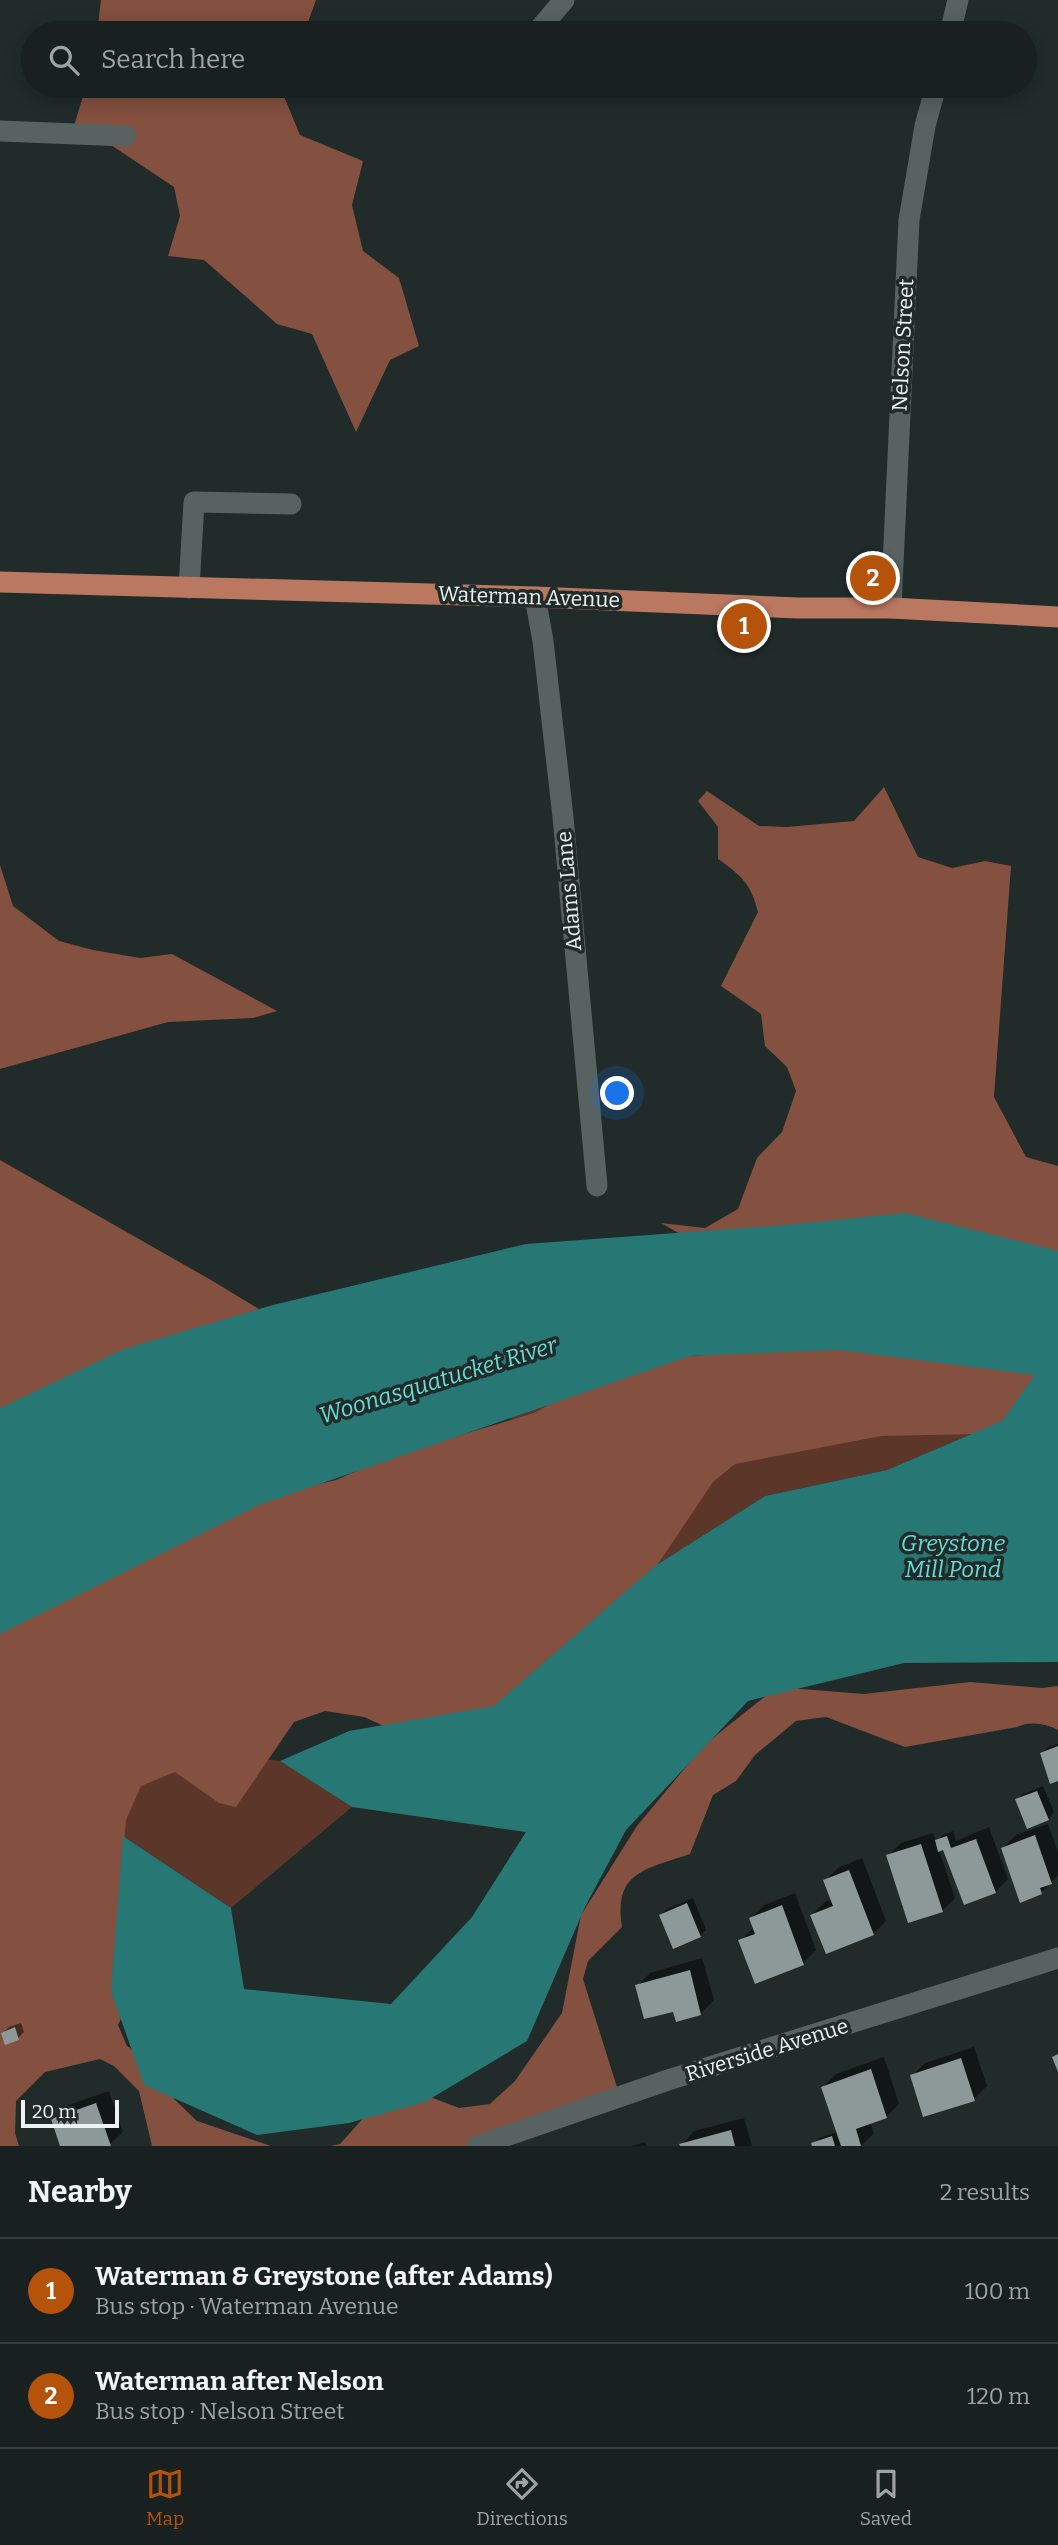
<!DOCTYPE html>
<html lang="en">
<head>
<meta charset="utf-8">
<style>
	:root { --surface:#182020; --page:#212829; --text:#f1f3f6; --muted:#9fa3a5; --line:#363e3e; --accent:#b45309 }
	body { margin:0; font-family:Bitter,serif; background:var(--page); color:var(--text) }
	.scale { position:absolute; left:21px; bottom:18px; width:98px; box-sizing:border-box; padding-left:7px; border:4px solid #edf3f3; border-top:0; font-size:19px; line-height:24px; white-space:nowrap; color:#edf3f3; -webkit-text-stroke:5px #202b2a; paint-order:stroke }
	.you { position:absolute; left:618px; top:1094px; width:24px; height:24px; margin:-18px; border:5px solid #fff; border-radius:50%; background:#1a73e8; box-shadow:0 0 0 10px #1a73e833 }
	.badge { display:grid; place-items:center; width:46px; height:46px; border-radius:50%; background:var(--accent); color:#fff; font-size:23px; font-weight:700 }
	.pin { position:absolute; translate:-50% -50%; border:4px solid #fff; box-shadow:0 2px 7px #0006 }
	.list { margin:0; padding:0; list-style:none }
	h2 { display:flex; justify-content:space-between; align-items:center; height:91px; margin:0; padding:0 28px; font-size:30px }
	h2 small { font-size:23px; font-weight:400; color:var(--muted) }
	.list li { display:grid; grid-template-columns:46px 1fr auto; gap:21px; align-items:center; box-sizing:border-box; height:105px; padding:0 28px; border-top:2px solid var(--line) }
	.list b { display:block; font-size:26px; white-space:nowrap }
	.list p { margin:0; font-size:23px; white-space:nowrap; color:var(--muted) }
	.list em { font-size:23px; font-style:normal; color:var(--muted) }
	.icon { flex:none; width:38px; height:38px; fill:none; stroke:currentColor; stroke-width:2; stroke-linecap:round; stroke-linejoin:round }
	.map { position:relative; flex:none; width:1058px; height:2146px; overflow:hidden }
	.search { position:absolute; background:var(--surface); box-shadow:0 4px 18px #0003; left:21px; right:21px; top:21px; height:77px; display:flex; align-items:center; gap:18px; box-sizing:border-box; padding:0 24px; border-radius:38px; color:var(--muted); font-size:26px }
	.sheet { height:301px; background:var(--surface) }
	nav { display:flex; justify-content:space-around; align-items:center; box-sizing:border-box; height:98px; border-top:2px solid var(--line); background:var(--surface); font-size:19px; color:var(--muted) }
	nav a { display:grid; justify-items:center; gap:4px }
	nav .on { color:var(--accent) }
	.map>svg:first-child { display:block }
	.green { fill:#5d362a }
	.forest { fill:#84503f }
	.water { fill:#277774 }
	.shadow { fill:#0007 }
	.building { fill:#8d9998 }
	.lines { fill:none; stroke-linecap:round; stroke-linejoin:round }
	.minor { stroke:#576261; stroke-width:21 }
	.major { stroke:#ba7861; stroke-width:21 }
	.labels { text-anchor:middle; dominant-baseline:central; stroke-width:7; stroke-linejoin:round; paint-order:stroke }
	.street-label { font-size:21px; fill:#edf3f3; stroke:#202b2a }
	.water-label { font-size:23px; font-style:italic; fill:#66dad5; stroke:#202b2a }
</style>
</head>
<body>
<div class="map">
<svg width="1058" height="2146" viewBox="0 0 1058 2146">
	<rect width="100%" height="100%" fill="#202b2a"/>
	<path class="green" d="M690,1356L1002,1421L887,1470L765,1496L655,1566L567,1437L510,1418Z
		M39,1731L280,1761L352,1807L231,1908L123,1836L0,1740Z"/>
	<path class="forest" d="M101,0H316L304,33H97Z
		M86,86H285L283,94L300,135L363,161L352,205L363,251L399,278L419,346L390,360L356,432L312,334L277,324L204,260L168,256L180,216L174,187L105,141L71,136Z
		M884,787L918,857L952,868L985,861L1011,866L994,1097L1026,1157L1058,1166V1254L706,1249L661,1223L705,1228L738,1209L757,1158L782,1132L796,1091L787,1067L765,1046L761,1014L721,986L758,912C751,884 742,876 718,859V827L698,801L707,791L759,826L787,827L854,821Z
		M0,865L13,906L59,941L93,950L140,958L172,954L277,1011L253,1018L168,1022L0,1069Z
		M0,1160L211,1280L312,1341L0,1424Z
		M862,1343L1042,1363L1013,1420L978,1434L881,1436L735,1464L713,1482L576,1686L431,1747L364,1717L325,1711L294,1722L236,1807L219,1803L175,1772L141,1786L126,1820L121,1876L146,1968L118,2025L127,2046L164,2070L174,2099L197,2121L271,2146H152L139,2091L114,2066L100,2059L45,2072L16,2101L15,2133L19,2146H0V1601L193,1513L336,1480L393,1455L534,1413L597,1377L676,1357Z
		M970,1682L1042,1688L1058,1686V1730C1045,1723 1030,1721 1017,1727L905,1747L826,1717L796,1721L755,1755L736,1781L713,1795L690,1854C647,1869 613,1871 622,1927L588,1961L583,1979L621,2100L499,2146H331L340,2144L384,2095L420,2093L459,2108L490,2104L515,2081L562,2013L581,1915L637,1826L704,1745L777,1687L864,1694Z"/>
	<path class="water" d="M905,1213L1058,1251V1662L904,1663L748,1701L626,1830L585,1907L527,2041L425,2102L349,2123L257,2135L144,2085L111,1991L123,1836L231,1908L244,1989L391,2004L472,1917L526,1832L352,1807L280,1761L349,1731L494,1706L655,1566L765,1496L887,1470L1002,1421L1035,1375L839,1350L690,1356L259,1505L0,1634V1408L124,1349L273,1305L526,1244L786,1225Z"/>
	<path class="shadow" d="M1058,1744V1780L1042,1753L1048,1747Z
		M1043,1786L1054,1812L1048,1819L1017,1800L1023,1794Z
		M1048,1824L1058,1852V1875L1041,1893L1003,1848L1016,1835Z
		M989,1827L1008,1879L995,1892L946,1852L951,1846L939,1850L955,1898L942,1911L888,1856L901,1843L933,1833L936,1841L943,1835L953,1831L956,1841Z
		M862,1858L886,1921L873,1934L812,1915L825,1902L832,1899L825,1881L838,1868Z
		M795,1893L816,1950L803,1963L740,1941L754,1927L751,1918L764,1905Z
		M693,1898L706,1930L700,1936L661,1915L667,1909Z
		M702,1958L714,2000L701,2013L674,2010L637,1986L650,1973Z
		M21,2023L24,2032L18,2038L3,2033L9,2027Z
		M974,2047L987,2086L974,2099L912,2076L925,2063Z
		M884,2057L899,2104L886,2117L870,2122L874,2133L861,2146H813V2144L819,2138L838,2132L823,2087L836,2074Z
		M109,2091L123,2132L108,2146H62L53,2119L66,2106Z
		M744,2118L752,2146H681L694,2131Z
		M645,2142L646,2146H632Z"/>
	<path class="building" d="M1058,1746V1781L1050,1784L1040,1753Z
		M1037,1791L1049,1820L1027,1829L1015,1799Z
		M1035,1835L1052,1884L1040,1888L1042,1894L1020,1903L1001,1848Z
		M947,1836L951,1848L976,1839L996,1893L964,1905L943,1850L938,1852L935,1840Z
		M921,1844L943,1912L908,1923L886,1855Z
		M849,1870L874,1935L826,1954L810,1915L833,1906L823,1880Z
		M687,1903L701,1937L673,1949L659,1915Z
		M782,1905L804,1965L755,1984L738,1940L755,1934L749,1918Z
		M690,1970L701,2015L676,2022L673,2012L644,2019L635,1985Z
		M15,2027L19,2040L5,2045L1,2033Z
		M1058,2054V2072L1052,2057Z
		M961,2058L975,2101L923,2117L910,2075Z
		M871,2069L887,2118L856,2129L861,2146H841L821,2087Z
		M96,2103L111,2146H60L51,2119Z
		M731,2130L735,2146H680L679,2144Z
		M832,2136L835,2146H812L811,2143Z"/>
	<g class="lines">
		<path class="minor" d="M537,32L564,0
			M950,33L958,0
			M0,131L126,136
			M189,588L194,502L291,504
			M535,597L543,641L563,817L597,1186
			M891,608L909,220L925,126L936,86
			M477,2146L668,2080L1058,1958"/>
		<path class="major" d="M0,582L535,597L798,608H891L1058,617"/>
	</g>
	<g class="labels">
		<g class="street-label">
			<text transform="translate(903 345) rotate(-87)">Nelson Street</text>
			<text transform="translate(529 597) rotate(2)">Waterman Avenue</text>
			<text transform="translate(569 891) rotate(-95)">Adams Lane</text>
			<text transform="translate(767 2050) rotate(-17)">Riverside Avenue</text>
		</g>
		<g class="water-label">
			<text transform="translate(438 1380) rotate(-17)">Woonasquatucket River</text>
			<text x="953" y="1543">Greystone<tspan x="953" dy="26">Mill Pond</tspan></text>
		</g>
	</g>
</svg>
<div class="scale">20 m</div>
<div class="you"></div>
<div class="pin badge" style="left:744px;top:626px">1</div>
<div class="pin badge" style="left:873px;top:578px">2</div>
<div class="search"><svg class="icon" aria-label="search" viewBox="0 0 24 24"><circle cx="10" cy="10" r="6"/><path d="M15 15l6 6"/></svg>Search here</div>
</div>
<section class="sheet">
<h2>Nearby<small>2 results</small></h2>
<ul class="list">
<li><span class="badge">1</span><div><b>Waterman &amp; Greystone (after Adams)</b><p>Bus stop · Waterman Avenue</p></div><em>100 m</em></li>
<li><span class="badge">2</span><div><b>Waterman after Nelson</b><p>Bus stop · Nelson Street</p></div><em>120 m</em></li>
</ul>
</section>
<nav>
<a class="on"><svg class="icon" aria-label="map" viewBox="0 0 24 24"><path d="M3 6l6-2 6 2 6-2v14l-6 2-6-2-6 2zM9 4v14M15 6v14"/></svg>Map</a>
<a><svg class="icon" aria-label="directions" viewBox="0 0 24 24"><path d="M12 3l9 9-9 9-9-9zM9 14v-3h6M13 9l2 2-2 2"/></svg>Directions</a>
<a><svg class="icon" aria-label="saved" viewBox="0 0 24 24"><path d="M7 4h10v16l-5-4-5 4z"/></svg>Saved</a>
</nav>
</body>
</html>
